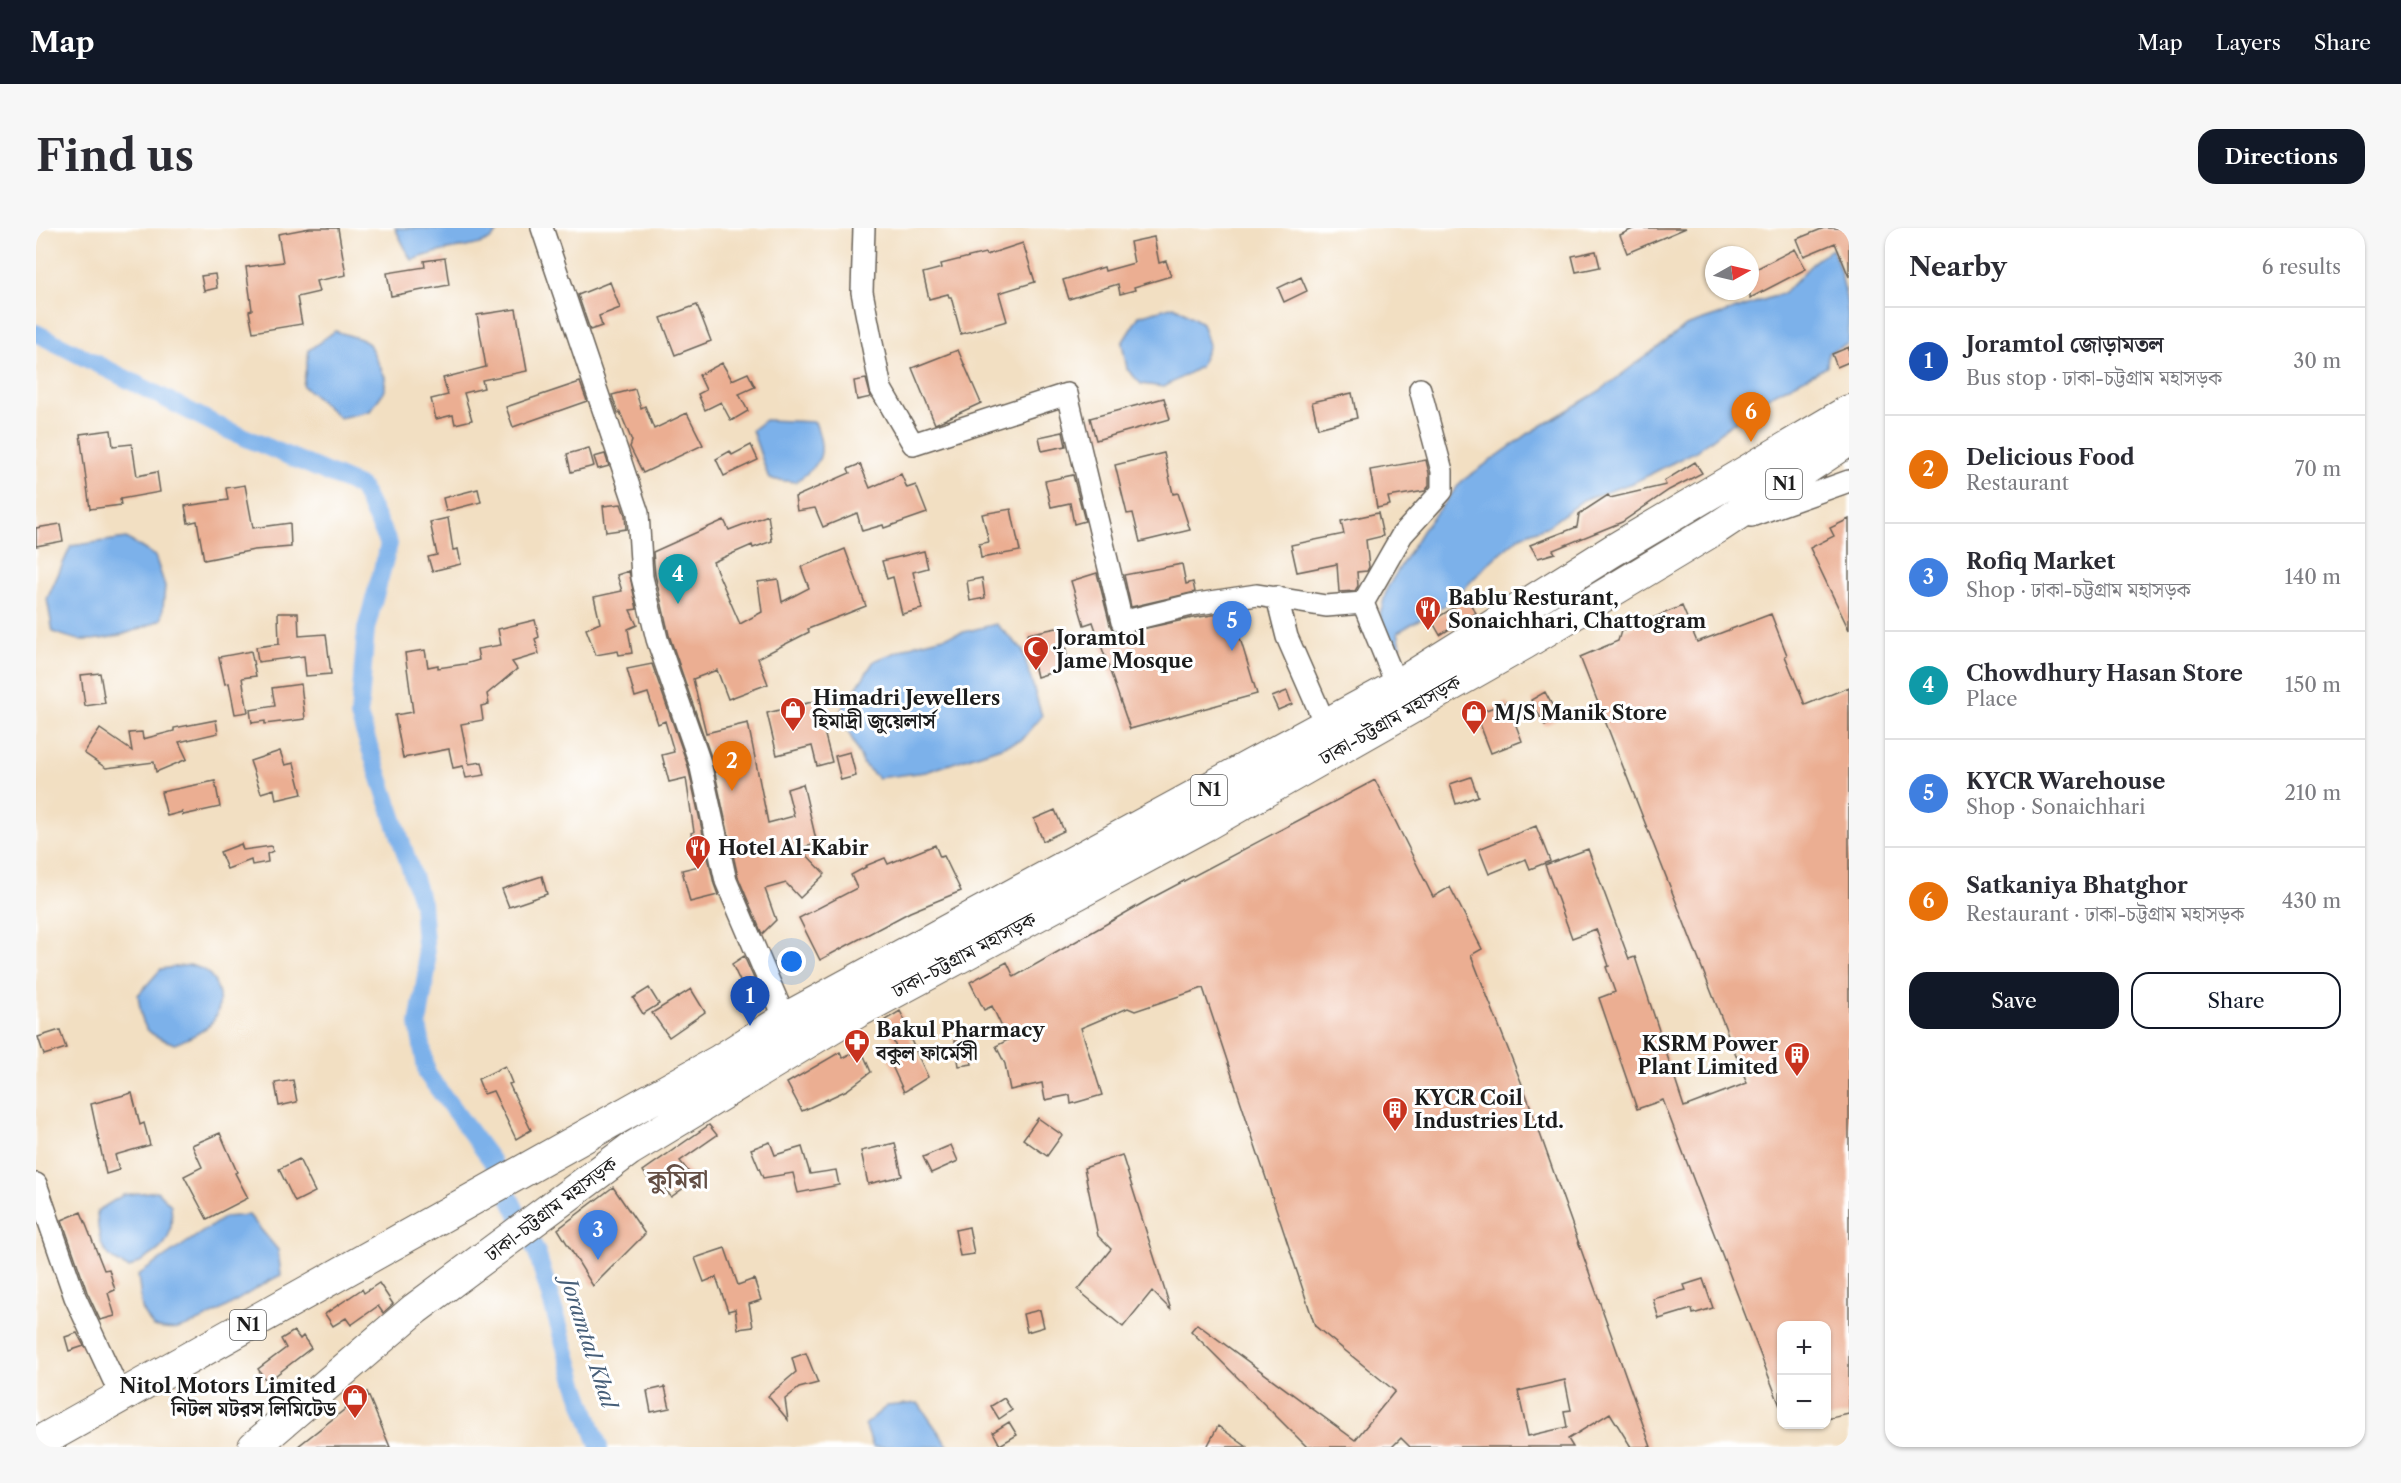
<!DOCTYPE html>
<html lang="en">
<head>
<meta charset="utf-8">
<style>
	:root { --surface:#fff; --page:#f7f7f7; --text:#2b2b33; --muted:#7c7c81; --line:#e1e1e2; --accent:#111827 }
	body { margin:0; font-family:"Libre Caslon Text","Noto Serif Bengali",serif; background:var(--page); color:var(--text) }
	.controls { position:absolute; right:18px; bottom:18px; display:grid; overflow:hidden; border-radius:12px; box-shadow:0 2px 4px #0004 }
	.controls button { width:54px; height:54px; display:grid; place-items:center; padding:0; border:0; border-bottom:2px solid var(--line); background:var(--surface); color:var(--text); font:30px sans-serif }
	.compass { position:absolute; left:1669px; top:18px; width:54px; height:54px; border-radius:50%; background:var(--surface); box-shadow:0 2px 4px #0004; rotate:82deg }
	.you { position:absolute; left:756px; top:734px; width:21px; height:21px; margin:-15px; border:4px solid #fff; border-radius:50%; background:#1a73e8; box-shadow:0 0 0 9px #1a73e833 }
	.badge { display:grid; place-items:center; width:39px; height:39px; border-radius:50%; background:var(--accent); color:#fff; font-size:20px; font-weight:700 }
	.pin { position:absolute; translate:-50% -50px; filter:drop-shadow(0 2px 3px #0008) }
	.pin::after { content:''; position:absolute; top:32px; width:21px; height:18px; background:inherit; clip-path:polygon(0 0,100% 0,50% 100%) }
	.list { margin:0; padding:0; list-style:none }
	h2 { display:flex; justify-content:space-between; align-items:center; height:78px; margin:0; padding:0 24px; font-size:26px }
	h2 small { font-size:20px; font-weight:400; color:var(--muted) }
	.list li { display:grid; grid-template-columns:39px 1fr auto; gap:18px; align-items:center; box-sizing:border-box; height:108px; padding:0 24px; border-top:2px solid var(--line) }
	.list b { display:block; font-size:22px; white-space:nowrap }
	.list p { margin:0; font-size:20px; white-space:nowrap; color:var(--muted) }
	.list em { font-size:20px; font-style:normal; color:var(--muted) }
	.actions { display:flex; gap:12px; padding:18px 24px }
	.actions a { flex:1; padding:14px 0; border:2px solid var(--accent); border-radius:18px; text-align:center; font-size:21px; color:var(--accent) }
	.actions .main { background:var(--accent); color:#fff }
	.map { position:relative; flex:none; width:1813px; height:1219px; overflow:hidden; border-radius:18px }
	header { display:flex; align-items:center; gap:36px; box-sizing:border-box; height:84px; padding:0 30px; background:var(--accent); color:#fff }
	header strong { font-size:28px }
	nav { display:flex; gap:33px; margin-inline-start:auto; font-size:21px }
	.intro { display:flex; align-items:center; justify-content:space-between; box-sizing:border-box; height:144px; padding:0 36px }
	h1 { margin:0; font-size:42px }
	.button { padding:15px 27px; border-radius:18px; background:var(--accent); color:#fff; font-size:21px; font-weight:700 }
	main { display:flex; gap:36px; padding:0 36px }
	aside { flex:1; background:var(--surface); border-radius:18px; box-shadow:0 2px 4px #0004 }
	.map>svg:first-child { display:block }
	.water { fill:#7cb1ea; stroke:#4c6683; stroke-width:1.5 }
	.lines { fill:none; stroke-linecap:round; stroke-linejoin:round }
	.canal { stroke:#7cb1ea; stroke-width:18 }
	.building { fill:#ebae92; fill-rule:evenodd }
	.minor-casing { stroke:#676056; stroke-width:24 }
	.highway-casing { stroke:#676056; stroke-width:34 }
	.minor { stroke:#fff; stroke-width:21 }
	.highway { stroke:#fff; stroke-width:32 }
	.labels { text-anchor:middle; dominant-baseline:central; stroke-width:6; stroke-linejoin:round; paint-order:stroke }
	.shield { fill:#fff; stroke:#606060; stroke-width:1.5 }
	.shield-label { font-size:18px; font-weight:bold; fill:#1c1c1c }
	.poi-label { font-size:20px; font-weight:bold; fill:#1c1c1c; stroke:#fff; text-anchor:start }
	.street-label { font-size:20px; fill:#1c1c1c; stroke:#fff }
	.water-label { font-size:21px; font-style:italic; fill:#475f79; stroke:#fff }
	.district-label { font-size:26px; font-weight:bold; fill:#644f45; stroke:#fff }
</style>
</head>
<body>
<header>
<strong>Map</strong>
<nav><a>Map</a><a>Layers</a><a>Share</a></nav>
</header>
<div class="intro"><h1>Find us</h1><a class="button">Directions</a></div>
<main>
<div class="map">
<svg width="1813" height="1219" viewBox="0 0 1813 1219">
	<rect width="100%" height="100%" fill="#fff"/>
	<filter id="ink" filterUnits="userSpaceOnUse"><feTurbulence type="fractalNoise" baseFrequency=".0167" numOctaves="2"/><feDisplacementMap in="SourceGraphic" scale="12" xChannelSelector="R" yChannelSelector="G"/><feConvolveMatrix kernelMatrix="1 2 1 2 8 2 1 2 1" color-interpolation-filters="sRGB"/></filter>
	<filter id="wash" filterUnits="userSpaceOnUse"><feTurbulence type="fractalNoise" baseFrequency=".008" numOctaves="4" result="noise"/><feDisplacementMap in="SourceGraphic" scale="24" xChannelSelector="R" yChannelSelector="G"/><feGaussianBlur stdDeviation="1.35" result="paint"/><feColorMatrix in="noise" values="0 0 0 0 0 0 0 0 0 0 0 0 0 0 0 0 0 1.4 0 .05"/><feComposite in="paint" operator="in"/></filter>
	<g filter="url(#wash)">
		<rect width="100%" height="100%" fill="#f2dfc2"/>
		<path class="water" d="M359,0H464C455,20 426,18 408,23C397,25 386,29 375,32Z
			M1796,21C1809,50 1813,81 1813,113L1810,117L1792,125L1791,139L1730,170L1660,223L1599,254L1547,272L1512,298L1485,308L1455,333L1416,373L1362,404L1365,418L1353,424L1344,386L1351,360L1388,300L1426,253L1492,206L1565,162L1650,98L1748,65L1781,31Z
			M1138,78L1166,95L1173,117L1164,139L1128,159L1105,156L1091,141L1086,115L1103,88Z
			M299,103L325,111L333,116L349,149V162L334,183L304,190L267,158L273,122Z
			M729,192L779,194C791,225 787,236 759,254L733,251L716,202Z
			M90,310L119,328L129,358L126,391C101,403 73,413 45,412C36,411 26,407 17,404L11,371L35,318Z
			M960,396L986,421L1006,488L986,512L890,544L842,550L828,537L804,485L838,433L880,416Z
			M154,737C159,739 167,740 171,744C183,755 188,776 178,791C170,804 152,810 139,816C106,805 107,800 102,767L125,741Z
			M121,963L135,977C139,1016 126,1022 93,1040C64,1028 62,1012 61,983L87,967Z
			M213,987L242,1022L245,1047C209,1064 180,1091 141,1101C134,1103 124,1100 117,1099L106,1081L102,1047L189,989Z
			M882,1175L913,1219H837L829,1196L851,1178Z"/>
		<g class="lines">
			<path class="canal" d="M0,105L187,200L325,259L353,316L330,401L323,488L386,675L391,742L382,796L391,846L455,932L501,1025L541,1159L563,1219"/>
		</g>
		<g id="blocks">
			<path class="building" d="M274,0H302L310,47L280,53L283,64L261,69L266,96L217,104L213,83L216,82L210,39L247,34L242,6Z
				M1599,0H1650L1591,25L1584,7Z
				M1788,0H1813V49L1799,15L1768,28L1761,11Z
				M1118,9L1123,35L1130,33L1135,48L1098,59L1099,62L1084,66L1082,56L1033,71L1027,52L1068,39L1069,43L1098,35L1094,14Z
				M987,15L999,54L963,65L971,93L925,106L915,69H913L912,66L893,71L887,45L906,40L905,36L949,25L950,27Z
				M1759,21L1770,41L1714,70V44Z
				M1560,23L1564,39L1540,44L1536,28Z
				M409,30L413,57L355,68L351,45L389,39L388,33Z
				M179,46L181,60L168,63L165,48Z
				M1265,49L1271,63L1248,74L1242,60Z
				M574,54L584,80L563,88L566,98L554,102L542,67Z
				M661,77L675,113L639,127L625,90Z
				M480,81L491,143L446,152L448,160L428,165L436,192L419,196L417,187L400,191L395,171L412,167L407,150L450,139L441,87Z
				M1813,119V134L1801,139L1796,126Z
				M922,122L945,175L899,196L876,140Z
				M686,135L696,152L712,145L719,159L703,166L712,183L695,193L685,174L669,182L662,166L670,162L663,147Z
				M830,151L835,169L821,172L818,153Z
				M544,154L551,173L477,199L470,179Z
				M599,161L605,180L609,178L618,201L651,185L667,217L607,245L594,219L596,213L584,184L582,185L576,167Z
				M1316,165L1321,190L1282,200L1276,174Z
				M1128,170L1134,191L1060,212L1054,190Z
				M75,202L77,218L96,216L101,248L121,244L124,264L84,271L85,277L54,281L44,206Z
				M1027,204L1030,218L1006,223L1003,209Z
				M715,217L722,232L688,248L680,231L694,223L696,227Z
				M553,220L558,238L535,244L531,226Z
				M1128,225L1137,266L1142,265L1154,302L1104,314L1097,285L1091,286L1079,237Z
				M569,226L573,238L562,241L558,229Z
				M1390,232L1393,245V258L1389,263L1352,269L1354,277L1341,280L1334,242Z
				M1659,234L1666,245L1633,262L1586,294L1517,322L1519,325L1502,330L1494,317L1541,299L1543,286L1572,267L1574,270L1630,257L1628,253Z
				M824,236L834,260L865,246L871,260L880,257L891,285L848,300L847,297L826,303L821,285L787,299L779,280L761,283L759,269L814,245L812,241Z
				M1037,247L1049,293L1038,296L1034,275L1015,279L1009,253Z
				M209,257L217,300L254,295L255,319L218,322L168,332L161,293L152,295L149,278L192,272L190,260Z
				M442,261L445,274L410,283L407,270Z
				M585,276L589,287L590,301L570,304L567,278Z
				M975,281L984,323L945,330L943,316L953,314L946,286Z
				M1342,285L1347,308L1330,312L1333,339L1331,343L1321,344L1322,358L1319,363L1303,364L1301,336L1261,344L1255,317L1308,306L1305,293Z
				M732,287L736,313L717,320L716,317L677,334L704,396L726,384L722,354L742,351L746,374L773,360L765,339L809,321L830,378L772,401L773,404L722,430L732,456L692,471L681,442L657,451L670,505L712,495L732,595L758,588L751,561L767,556L781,616L764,620L789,646L764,670L750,655L729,661L740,692L726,706L702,649L676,532L633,407L619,347L617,324L688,292L693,302Z
				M412,290L417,322L422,321L425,336L396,343L392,329L401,327L394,294Z
				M1813,291V402L1774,320L1798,308L1794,300Z
				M24,296L27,313L0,318V300Z
				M888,323L892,340L877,344L886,381L866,386L857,349L851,351L846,333Z
				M1146,336L1150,356L1157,354L1159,364L1095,379L1088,347Z
				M593,343L601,381L594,382L601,397L592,401L596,425L583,427L582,423L560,427L550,401L564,395L558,369L586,363L581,347Z
				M1061,345L1074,397L1077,403L1083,406L1157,390L1196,384L1221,466L1094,501L1057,394L1048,397L1035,353Z
				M946,350L949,370L934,373L931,353Z
				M1431,371L1440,385L1404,407L1396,393Z
				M1646,378L1661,414L1735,386L1751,427L1749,428L1769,477L1813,459V1186L1791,1191V1098H1746L1744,1178L1627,872L1601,881L1563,770L1579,764L1570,739L1573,738L1560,701L1536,710L1509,637L1552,621L1593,731L1599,729L1648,879L1711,855L1544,429L1582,413L1585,403Z
				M242,385H262L263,408L290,406L295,446L270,448L268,428L222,434L220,419L243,416Z
				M499,392L503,409L499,411L503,426L476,434L481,441L451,466L453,476L445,478L447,492L425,496L433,536L446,534L449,547L430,550L427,538L417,540L413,521L367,530L359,487L377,484L369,425L389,422L392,439L402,437V440L429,436L443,432L441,421L465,417L462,401Z
				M1026,399L1033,439L1001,449L991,406Z
				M215,423L220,448L206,450L212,484L199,486L193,455L189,456L183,429Z
				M616,436L652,538L678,656L682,667L654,674L646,642L663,638L655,605L658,604L650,550L633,554L626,527L638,524L629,493L622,496L612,465L599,469L591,441Z
				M64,445L69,475L49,478L45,447Z
				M265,456L269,491L229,496V493L216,495L214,482L239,478L236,460Z
				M1251,463L1256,476L1242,482L1236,469Z
				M1509,464L1523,490L1509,498L1495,472Z
				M780,473L796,534L781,538L776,518L741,527L731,485Z
				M1471,474L1486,513L1455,525L1440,486Z
				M180,492L182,505L143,514L151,531L120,544L118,534L70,540L48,525L64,501L96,523L93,505L106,504L107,511L138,503V500Z
				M244,523L249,537L258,535L266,566L240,572L238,561L225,565L214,533Z
				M814,524L820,548L805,552L799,528Z
				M1435,549L1442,568L1420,576L1414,556Z
				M1339,552L1397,669L1414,659L1446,721L1435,727L1491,869L1615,1219H1595L1574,1185L1532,1211L1537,1219H1374L1365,1210L1356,1219H1271L1155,1103L1161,1096L1319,1212L1359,1163L1279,1098L1167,760L1099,783L1092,780L1045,800L1066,867L1035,876L1034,867L1009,872L1006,855L974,862L969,836L960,818L972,812L956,778L948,782L934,754L971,734L978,749L1112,672ZM1529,1152L1535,1182L1528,1183L1531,1199L1492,1208L1482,1163Z
				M179,553L184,579L147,587L146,584L131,588L125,564Z
				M1019,582L1028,603L1007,613L998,591Z
				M1500,598L1514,633L1494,641L1490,631L1453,646L1443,621Z
				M205,616L207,622L235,618L237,623L231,626L232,634L216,637L215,632L191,641L184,624Z
				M899,617L904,629L908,628L925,663L874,684L784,732L763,690L821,660L815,647L830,639L829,638L849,630L852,636Z
				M506,648L511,666L473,679L466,661Z
				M708,728L727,771L715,777L696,736Z
				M613,760L623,776L607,786L597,770Z
				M655,761L669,784L633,809L616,785Z
				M864,783L877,808L874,810L892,849L868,864L851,827L861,822L849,792Z
				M24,802L30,820L8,827L2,809Z
				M932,809L936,836L923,838L919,812Z
				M825,821L835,844L811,862L766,883L751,855L804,824L807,830Z
				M469,838L476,855L473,856L495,902L480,911L457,863L448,866L442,851Z
				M257,852L261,874L243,878L239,855Z
				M96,865L104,897L108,895L114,917L79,927L83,942L70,946L55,876Z
				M1002,890L1026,907L1011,928L987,911Z
				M673,897L681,907L644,933L659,952L635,969L623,952L616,957L607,943Z
				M184,905L201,944L199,945L212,970L171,991L148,948L166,939L156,917Z
				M734,914L739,927L766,919L774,946L800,942L803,957L762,965L757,945L727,950L715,921Z
				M859,915L866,948L832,956L825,923Z
				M915,917L922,933L895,945L887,929Z
				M1086,927L1135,1082L1116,1063L1087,1099L1042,1062L1075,1021L1062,1008L1048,940Z
				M263,931L279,964L259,974L243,941Z
				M577,959L609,1006L557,1058L522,1001Z
				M45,984L68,1042L73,1041L79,1062L72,1065L79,1088L64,1092L51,1064L26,992Z
				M933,999L938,1026L924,1028L919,1002Z
				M689,1020L702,1057L718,1051L725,1072L713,1076L717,1099L702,1101L699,1081L692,1083L680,1049L668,1054L659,1030Z
				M1667,1051L1677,1080L1657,1086L1656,1081L1623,1091L1617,1071L1650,1062L1648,1057Z
				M343,1055L357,1076L347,1085L342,1078L315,1097L310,1090L297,1098L289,1086L326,1061L328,1065Z
				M1004,1082L1008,1099L991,1104L987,1086Z
				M258,1103L264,1111L267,1108L275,1120L231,1154L222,1141L250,1120L245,1111Z
				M41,1105L48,1118L33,1123L29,1109Z
				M770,1125L782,1155L763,1160L749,1171L752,1192L732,1168L760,1144L756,1130Z
				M629,1159L634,1180L615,1184L611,1163Z
				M331,1164L354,1219H261Z
				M968,1170L976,1182L963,1191L955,1178Z
				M973,1194L981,1207L964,1217L957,1204Z
				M1182,1198L1211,1219H1171Z"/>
		</g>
	</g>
	<g filter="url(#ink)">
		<use href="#blocks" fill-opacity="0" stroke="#676056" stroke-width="1.5"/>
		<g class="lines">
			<defs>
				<path id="minor" d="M506,0L602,285L606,349L621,411L664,535L690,653L749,791
					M828,0L826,64L845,161L877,216L1031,166L1086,394L1155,377L1221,367L1290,378L1327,375L1366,307L1406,263V243L1384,161
					M1715,288L1813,253
					M1241,369L1251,409L1290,498
					M1327,375L1361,458
					M0,956L39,1069L85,1168"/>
				<path id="highway" d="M0,1216L683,833L749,791L1361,458L1576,323L1813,183
					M218,1219L379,1081L593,922L821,784L1169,597L1489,415L1682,299L1813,212"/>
			</defs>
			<use href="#minor" class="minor-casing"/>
			<use href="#highway" class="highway-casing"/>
			<use href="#minor" class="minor"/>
			<use href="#highway" class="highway"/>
		</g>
	</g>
	<defs>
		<symbol id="restaurant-pin" viewBox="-11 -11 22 30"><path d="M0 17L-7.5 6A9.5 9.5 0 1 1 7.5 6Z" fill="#c8321e" stroke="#fff"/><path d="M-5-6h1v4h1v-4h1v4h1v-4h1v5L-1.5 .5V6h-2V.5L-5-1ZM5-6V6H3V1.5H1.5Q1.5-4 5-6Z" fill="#fff"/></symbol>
		<symbol id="mosque-pin" viewBox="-11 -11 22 30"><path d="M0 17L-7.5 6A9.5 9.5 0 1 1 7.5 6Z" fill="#c8321e" stroke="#fff"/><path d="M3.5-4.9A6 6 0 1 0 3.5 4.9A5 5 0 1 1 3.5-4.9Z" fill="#fff"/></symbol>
		<symbol id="shop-pin" viewBox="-11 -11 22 30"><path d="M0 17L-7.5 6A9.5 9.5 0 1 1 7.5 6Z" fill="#c8321e" stroke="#fff"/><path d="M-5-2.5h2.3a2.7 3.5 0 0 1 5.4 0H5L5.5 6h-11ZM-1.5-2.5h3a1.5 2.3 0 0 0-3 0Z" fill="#fff"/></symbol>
		<symbol id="pharmacy-pin" viewBox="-11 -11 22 30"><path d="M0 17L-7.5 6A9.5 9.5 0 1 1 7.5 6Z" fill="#c8321e" stroke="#fff"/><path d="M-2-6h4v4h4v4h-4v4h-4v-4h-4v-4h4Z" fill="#fff"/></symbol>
		<symbol id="building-pin" viewBox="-11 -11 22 30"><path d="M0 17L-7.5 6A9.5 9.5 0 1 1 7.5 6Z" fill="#c8321e" stroke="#fff"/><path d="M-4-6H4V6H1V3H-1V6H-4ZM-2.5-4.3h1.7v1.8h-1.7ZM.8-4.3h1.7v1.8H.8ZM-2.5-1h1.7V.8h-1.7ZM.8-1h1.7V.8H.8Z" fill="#fff"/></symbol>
	</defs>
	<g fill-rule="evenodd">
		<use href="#restaurant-pin" x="1377" y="366" width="30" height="40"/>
		<use href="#mosque-pin" x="985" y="406" width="30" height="40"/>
		<use href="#shop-pin" x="742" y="467" width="30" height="40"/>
		<use href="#shop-pin" x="1423" y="470" width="30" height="40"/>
		<use href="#restaurant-pin" x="647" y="605" width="30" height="40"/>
		<use href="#pharmacy-pin" x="806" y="799" width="30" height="40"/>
		<use href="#building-pin" x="1746" y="812" width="30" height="40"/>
		<use href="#building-pin" x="1344" y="867" width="30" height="40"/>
		<use href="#shop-pin" x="304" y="1154" width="30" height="40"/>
	</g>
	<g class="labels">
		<g class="shield">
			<rect x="1730" y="241" width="36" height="30" rx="4.5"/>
			<rect x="1155" y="547" width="36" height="30" rx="4.5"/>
			<rect x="194" y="1082" width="36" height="30" rx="4.5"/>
		</g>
		<g class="shield-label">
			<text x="1748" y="256">N1</text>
			<text x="1173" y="562">N1</text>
			<text x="212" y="1097">N1</text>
		</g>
		<g class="poi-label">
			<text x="1412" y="370">Bablu Resturant,<tspan x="1412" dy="23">Sonaichhari, Chattogram</tspan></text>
			<text x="1020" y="410">Joramtol<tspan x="1020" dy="23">Jame Mosque</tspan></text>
			<text x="777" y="470">Himadri Jewellers<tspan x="777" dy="23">হিমাদ্রী জুয়েলার্স</tspan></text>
			<text x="1458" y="485">M/S Manik Store</text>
			<text x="682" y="620">Hotel Al-Kabir</text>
			<text x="840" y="802">Bakul Pharmacy<tspan x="840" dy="23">বকুল ফার্মেসী</tspan></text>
			<text x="1742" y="816" text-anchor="end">KSRM Power<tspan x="1742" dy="23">Plant Limited</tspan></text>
			<text x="1378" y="870">KYCR Coil<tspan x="1378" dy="23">Industries Ltd.</tspan></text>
			<text x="300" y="1158" text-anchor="end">Nitol Motors Limited<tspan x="300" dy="23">নিটল মটরস লিমিটেড</tspan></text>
		</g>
		<g class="street-label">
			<text transform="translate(1354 492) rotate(-30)">ঢাকা-চট্টগ্রাম মহাসড়ক</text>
			<text transform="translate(928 727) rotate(-28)">ঢাকা-চট্টগ্রাম মহাসড়ক</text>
			<text transform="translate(515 981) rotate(-37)">ঢাকা-চট্টগ্রাম মহাসড়ক</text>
		</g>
		<g class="water-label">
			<text transform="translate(553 1115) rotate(72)">Joramtal Khal</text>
		</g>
		<g class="district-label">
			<text x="642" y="951">কুমিরা</text>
		</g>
	</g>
</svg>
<div class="controls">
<button>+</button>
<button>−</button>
</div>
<svg class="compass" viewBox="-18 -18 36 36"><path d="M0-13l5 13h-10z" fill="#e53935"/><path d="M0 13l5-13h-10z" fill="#7c7c81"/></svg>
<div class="you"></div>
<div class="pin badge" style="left:714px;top:798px;background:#1a4fb4">1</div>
<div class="pin badge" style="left:696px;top:563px;background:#e8710a">2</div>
<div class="pin badge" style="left:562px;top:1032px;background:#3f7fe0">3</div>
<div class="pin badge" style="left:642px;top:376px;background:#0f9aa8">4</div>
<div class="pin badge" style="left:1196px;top:423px;background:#3f7fe0">5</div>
<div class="pin badge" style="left:1715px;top:214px;background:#e8710a">6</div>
</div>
<aside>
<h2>Nearby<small>6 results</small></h2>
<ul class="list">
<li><span class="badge" style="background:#1a4fb4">1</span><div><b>Joramtol জোড়ামতল</b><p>Bus stop · ঢাকা-চট্টগ্রাম মহাসড়ক</p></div><em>30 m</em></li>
<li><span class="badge" style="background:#e8710a">2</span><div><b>Delicious Food</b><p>Restaurant</p></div><em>70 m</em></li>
<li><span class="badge" style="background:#3f7fe0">3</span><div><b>Rofiq Market</b><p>Shop · ঢাকা-চট্টগ্রাম মহাসড়ক</p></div><em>140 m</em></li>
<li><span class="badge" style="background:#0f9aa8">4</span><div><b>Chowdhury Hasan Store</b><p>Place</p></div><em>150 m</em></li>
<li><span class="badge" style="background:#3f7fe0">5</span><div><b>KYCR Warehouse</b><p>Shop · Sonaichhari</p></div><em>210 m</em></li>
<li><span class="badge" style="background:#e8710a">6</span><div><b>Satkaniya Bhatghor</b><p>Restaurant · ঢাকা-চট্টগ্রাম মহাসড়ক</p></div><em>430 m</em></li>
</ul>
<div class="actions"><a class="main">Save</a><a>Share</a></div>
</aside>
</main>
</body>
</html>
